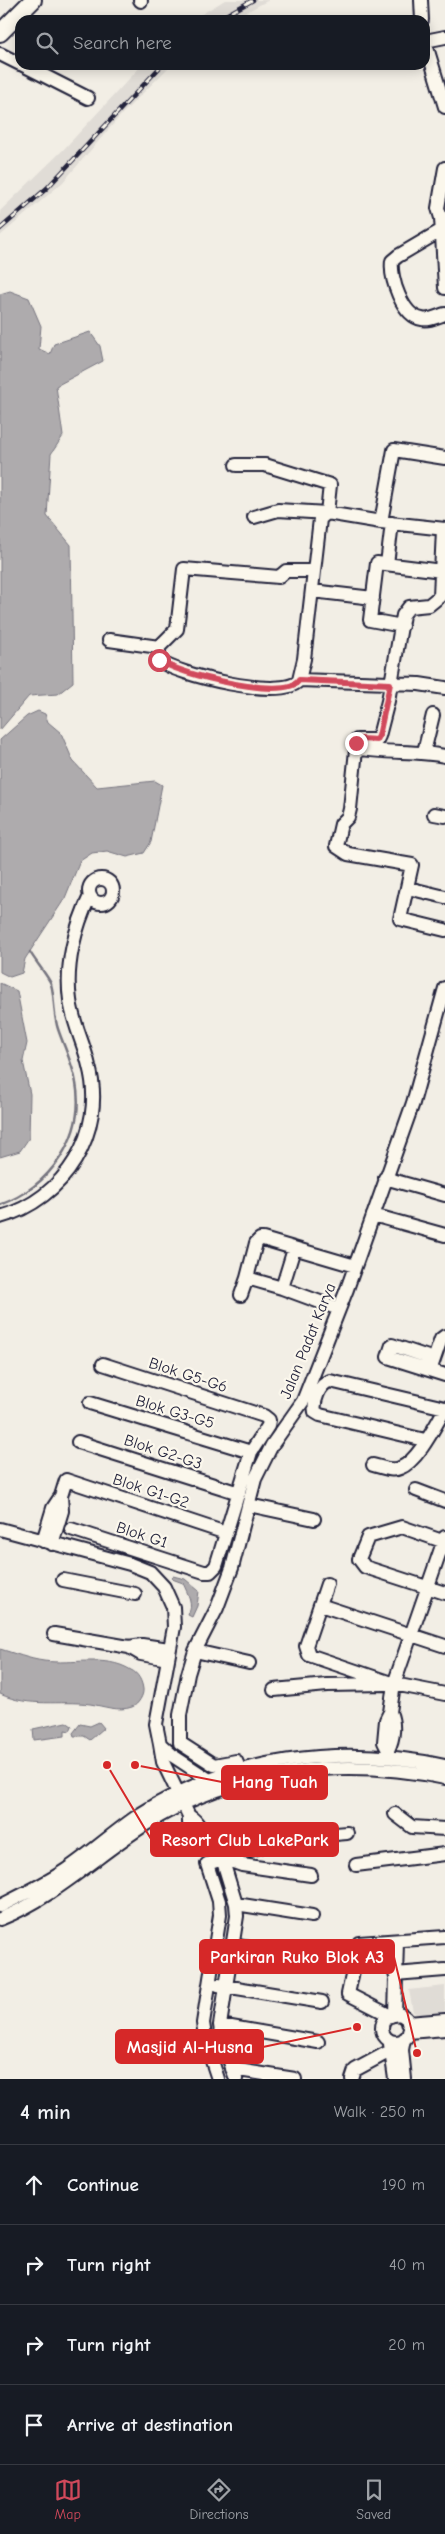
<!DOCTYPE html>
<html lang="en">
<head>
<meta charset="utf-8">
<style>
	:root { --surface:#171b24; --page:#242831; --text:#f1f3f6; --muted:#9ea1a6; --line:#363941; --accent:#d1495b }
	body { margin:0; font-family:"Comic Neue",sans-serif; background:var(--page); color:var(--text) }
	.stop { position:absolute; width:15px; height:15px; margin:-11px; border:4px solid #d1495b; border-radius:50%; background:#fff }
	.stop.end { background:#d1495b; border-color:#fff; box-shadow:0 1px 5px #0008 }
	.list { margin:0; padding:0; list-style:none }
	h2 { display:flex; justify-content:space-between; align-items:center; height:65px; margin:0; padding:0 20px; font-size:21px }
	h2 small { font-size:16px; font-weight:400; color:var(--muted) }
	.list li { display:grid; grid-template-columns:32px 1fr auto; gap:15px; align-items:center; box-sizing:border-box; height:80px; padding:0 20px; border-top:1px solid var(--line) }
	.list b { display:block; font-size:19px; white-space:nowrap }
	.list em { font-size:16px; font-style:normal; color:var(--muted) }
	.icon { flex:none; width:28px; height:28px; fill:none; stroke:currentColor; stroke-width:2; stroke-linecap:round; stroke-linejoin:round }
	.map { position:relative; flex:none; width:445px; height:2079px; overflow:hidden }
	.search { position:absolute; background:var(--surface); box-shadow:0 2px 12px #0003; left:15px; right:15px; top:15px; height:55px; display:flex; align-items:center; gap:12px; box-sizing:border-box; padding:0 18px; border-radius:15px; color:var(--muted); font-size:19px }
	.sheet { height:385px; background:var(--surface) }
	nav { display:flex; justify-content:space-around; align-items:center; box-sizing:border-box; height:70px; border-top:1px solid var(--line); background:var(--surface); font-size:14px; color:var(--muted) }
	nav a { display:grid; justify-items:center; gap:2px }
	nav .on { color:var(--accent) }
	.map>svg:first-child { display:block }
	.built { fill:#e0dcd6 }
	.water { fill:#aeabad; stroke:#76747f }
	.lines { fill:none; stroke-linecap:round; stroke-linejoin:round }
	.stream { stroke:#76747f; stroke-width:2.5 }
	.minor-casing { stroke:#22223b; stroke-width:16 }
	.major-casing { stroke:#22223b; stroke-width:20 }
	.minor { stroke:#fbf7ec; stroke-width:12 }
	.major { stroke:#fbf7ec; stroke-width:16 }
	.rail-casing { stroke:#22223b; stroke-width:4.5 }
	.rail { stroke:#fbf7ec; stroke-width:2.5; stroke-dasharray:8; stroke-linecap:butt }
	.route { stroke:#d1495b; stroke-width:6 }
	.labels { text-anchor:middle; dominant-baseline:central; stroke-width:4.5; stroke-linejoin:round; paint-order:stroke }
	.street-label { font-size:16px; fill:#22223b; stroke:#fbf7ec }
	.leader { fill:none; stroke:#d62828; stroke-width:2 }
	.callout-dot { fill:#d62828; stroke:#fbf7ec; stroke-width:2 }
	.callout { fill:#d62828; stroke:#d62828; stroke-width:2 }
	.callout-label { font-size:18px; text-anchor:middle; font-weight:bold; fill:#fff }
</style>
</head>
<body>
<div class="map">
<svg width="445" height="2079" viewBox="0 0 445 2079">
	<rect width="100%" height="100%" fill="#f2eee5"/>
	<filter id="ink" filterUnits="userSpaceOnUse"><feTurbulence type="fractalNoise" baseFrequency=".02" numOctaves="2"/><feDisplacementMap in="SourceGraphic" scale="10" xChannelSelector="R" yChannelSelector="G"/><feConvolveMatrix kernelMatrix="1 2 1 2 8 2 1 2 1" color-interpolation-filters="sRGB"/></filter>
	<g filter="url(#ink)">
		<path class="built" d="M225,0H269L231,20H192Z
			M142,65H171L122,114L63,182L0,236V211L64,149Z
			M445,1986V2017L420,2016L413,2012L409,1990Z"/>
		<path class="water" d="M10,291L29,298L41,326L39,349L50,354L54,344L90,332L100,346L103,361L56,386L63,436L51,454L47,516L71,545L73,682L58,694L29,696L0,730V294Z
			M38,711L45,714L48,722L61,733L73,761L97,787L155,781L162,785L151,842L144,853L127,857L107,851L92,853L80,861L65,898L25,959L22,973L10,977L0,972V740L27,716Z
			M0,983L17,991L27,1043L23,1061L30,1094L29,1138L20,1151L0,1157Z
			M173,1576L185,1579L199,1591L197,1606L192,1617L188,1615C194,1603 188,1595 183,1583L172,1579Z
			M0,1649C14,1653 29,1659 44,1661C73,1665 105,1654 131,1670C138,1673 142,1681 143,1689C144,1695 138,1705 132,1707C118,1712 104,1706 90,1704C59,1700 30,1708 0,1694Z
			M66,1722L72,1726L70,1731L65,1730V1736L34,1740L33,1729Z
			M99,1722L104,1728L90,1740L84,1736H74L73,1733L80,1724L90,1726Z"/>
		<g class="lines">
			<path class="stream" d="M0,1205C49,1187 86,1137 76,1083C73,1064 64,1047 58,1029C53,1014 55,998 51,984C48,976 35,961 30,952"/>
			<defs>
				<path id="minor" d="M140,0L141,1
					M421,0L422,20
					M445,37L425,41L445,107
					M0,54L20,64
					M23,65L88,98
					M445,168L438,208L441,218L445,220
					M441,218L445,288
					M442,230L398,256L392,261C390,278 402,316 422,319C429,321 438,316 445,314
					M236,465H265L330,485L327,513L278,510L254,517
					M381,522L394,450L445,458
					M443,529L440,596L429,605L409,607L403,615L388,701L379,736L377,740H357L350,809L348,817L341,824L336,846L348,854L412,865L400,919L445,930
					M387,564L392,523
					M314,571H286L279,577L184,569L177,629L159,647V660C175,675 286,701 299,680L419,684L445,688
					M312,591L373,598
					M402,626L370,620L377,563L442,571
					M109,640L159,647
					M299,680L304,659L320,519L327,513L381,522L445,529
					M356,748C386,754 416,750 445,756
					M424,752L433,715
					M434,814L445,816
					M89 891a12 12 0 1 1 24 0a12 12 0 1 1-24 0Z
					M408,888L445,897
					M385,1178L445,1195
					M373,1215L445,1235
					M0,1217C64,1200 107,1132 89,1066C84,1043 73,1024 70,1000C65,966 75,927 90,896
					M282,1288L294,1249
					M241,1295L247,1278
					M339,1309L282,1288L247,1278L256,1243L260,1239H263L355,1266
					M434,1359L392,1345L388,1357L445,1375
					M432,1365L441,1339L445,1336
					M90,1403L251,1452
					M425,1440L320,1415L315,1412C313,1402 319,1384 330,1381L445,1408
					M78,1442L239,1493
					M373,1465C382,1467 392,1472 400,1468C418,1461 435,1426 445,1409
					M416,1490L445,1501
					M61,1496L66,1480L226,1533
					M249,1505L314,1519
					M0,1529L130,1564L150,1572L164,1587L173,1607L174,1627L156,1724L160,1744
					M71,1529L204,1572H210L216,1566L251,1452L268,1426L269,1420L264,1416L103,1364
					M43,1541L53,1508L61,1496L62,1511L52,1544
					M445,1542L402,1527L368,1537L359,1559L365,1567L445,1593
					M63,1580L135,1594
					M327,1584L306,1646L309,1655L394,1684L445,1694
					M320,1605L445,1646
					M54,1634L129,1647
					M195,1651L249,1663
					M168,1659L141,1654L129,1647L142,1645L169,1649
					M274,1690L327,1685L386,1684
					M390,1712C395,1724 394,1738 388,1750L384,1742L386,1720L390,1712L394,1684L445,1537
					M240,1770L236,1761L214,1765L180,1743V1715L188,1674L195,1651L217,1608L232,1568L255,1479L272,1445L303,1401L347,1289L413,1103L445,988
					M395,1814L412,1827L445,1829
					M189,1816C188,1827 193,1837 202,1844C204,1833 199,1822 189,1816L163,1762L160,1744L173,1756L211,1781
					M222,1858L236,1904L237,1916L220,2025L222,2039L236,2079
					M222,1858L242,1865L311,1875
					M356,1865L445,1854
					M236,1904L312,1916
					M0,1906C22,1895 45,1884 66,1870C91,1853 114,1832 139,1815C229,1757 342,1744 445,1766
					M0,1919C55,1897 97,1855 146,1824C236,1768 343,1757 445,1778
					M232,1945L327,1961
					M395,1974L445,1970
					M218,1985L322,2002
					M382 2028a14 14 0 1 1 28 0a14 14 0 1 1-28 0Z
					M395,2015L397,1941
					M391,2016L348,1994L359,1943L445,1937
					M408,2023L445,2020
					M220,2025L318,2042
					M409,2032L445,2029
					M404,2039L402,2050L405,2079
					M390,2044L395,2079
					M232,2069L295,2079
					M218,2079L206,2043L203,2023L220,1915L219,1901L207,1864L288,1838L347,1833
					M352,2079L355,2070L392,2050"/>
				<path id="major" d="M0,33L33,0"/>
			</defs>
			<use href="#minor" class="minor-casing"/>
			<use href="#major" class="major-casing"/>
			<use href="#minor" class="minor"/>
			<use href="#major" class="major"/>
			<defs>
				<path id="rail" d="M217,20L253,0
					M0,229L47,188L162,65"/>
			</defs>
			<use href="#rail" class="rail-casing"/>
			<use href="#rail" class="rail"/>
		</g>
	</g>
	<g class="lines" filter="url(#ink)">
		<path class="route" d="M159,660C176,674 287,701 299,680L390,684L379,736L377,740L361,739L356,743"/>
	</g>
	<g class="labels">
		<g class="street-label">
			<text transform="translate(308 1341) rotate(-68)">Jalan Padat Karya</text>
			<text transform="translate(188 1375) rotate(18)">Blok G5-G6</text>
			<text transform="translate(175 1412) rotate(17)">Blok G3-G5</text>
			<text transform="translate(163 1452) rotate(18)">Blok G2-G3</text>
			<text transform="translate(151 1491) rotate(18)">Blok G1-G2</text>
			<text transform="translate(142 1535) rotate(18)">Blok G1</text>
		</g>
	</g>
	<path class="leader" d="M135 1765L222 1782M107 1765L151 1839M417 2053L394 1957M357 2027L263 2047"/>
	<g class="callout-dot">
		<circle cx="135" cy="1765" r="5"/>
		<circle cx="107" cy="1765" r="5"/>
		<circle cx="417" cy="2053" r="5"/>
		<circle cx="357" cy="2027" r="5"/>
	</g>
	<g class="callout">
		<rect x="222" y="1766" width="105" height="33" rx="5"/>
		<rect x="151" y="1823" width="187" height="33" rx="5"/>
		<rect x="200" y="1940" width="194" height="33" rx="5"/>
		<rect x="116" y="2030" width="147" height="33" rx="5"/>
	</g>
	<g class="callout-label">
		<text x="275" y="1788">Hang Tuah</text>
		<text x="245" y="1846">Resort Club LakePark</text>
		<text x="297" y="1963">Parkiran Ruko Blok A3</text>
		<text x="190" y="2053">Masjid Al-Husna</text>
	</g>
</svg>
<div class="stop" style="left:159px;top:660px"></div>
<div class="stop end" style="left:356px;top:743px"></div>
<div class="search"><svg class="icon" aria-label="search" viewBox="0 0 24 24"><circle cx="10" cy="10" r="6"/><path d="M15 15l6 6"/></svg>Search here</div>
</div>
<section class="sheet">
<h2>4 min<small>Walk · 250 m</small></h2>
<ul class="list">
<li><svg class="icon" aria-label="ahead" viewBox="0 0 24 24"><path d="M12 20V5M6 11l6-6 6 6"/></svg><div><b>Continue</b></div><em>190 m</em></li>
<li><svg class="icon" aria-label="right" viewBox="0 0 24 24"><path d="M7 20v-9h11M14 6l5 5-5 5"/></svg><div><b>Turn right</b></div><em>40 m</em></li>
<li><svg class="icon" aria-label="right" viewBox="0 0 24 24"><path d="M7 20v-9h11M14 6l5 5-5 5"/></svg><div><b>Turn right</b></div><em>20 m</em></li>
<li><svg class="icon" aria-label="arrive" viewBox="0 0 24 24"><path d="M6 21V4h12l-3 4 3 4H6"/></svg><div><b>Arrive at destination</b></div></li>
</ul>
</section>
<nav>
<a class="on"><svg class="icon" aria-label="map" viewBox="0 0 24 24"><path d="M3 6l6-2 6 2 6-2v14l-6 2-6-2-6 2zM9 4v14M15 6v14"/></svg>Map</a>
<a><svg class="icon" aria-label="directions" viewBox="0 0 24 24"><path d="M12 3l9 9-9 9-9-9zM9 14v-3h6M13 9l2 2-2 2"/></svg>Directions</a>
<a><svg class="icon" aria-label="saved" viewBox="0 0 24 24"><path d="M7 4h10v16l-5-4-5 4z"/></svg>Saved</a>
</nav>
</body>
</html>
